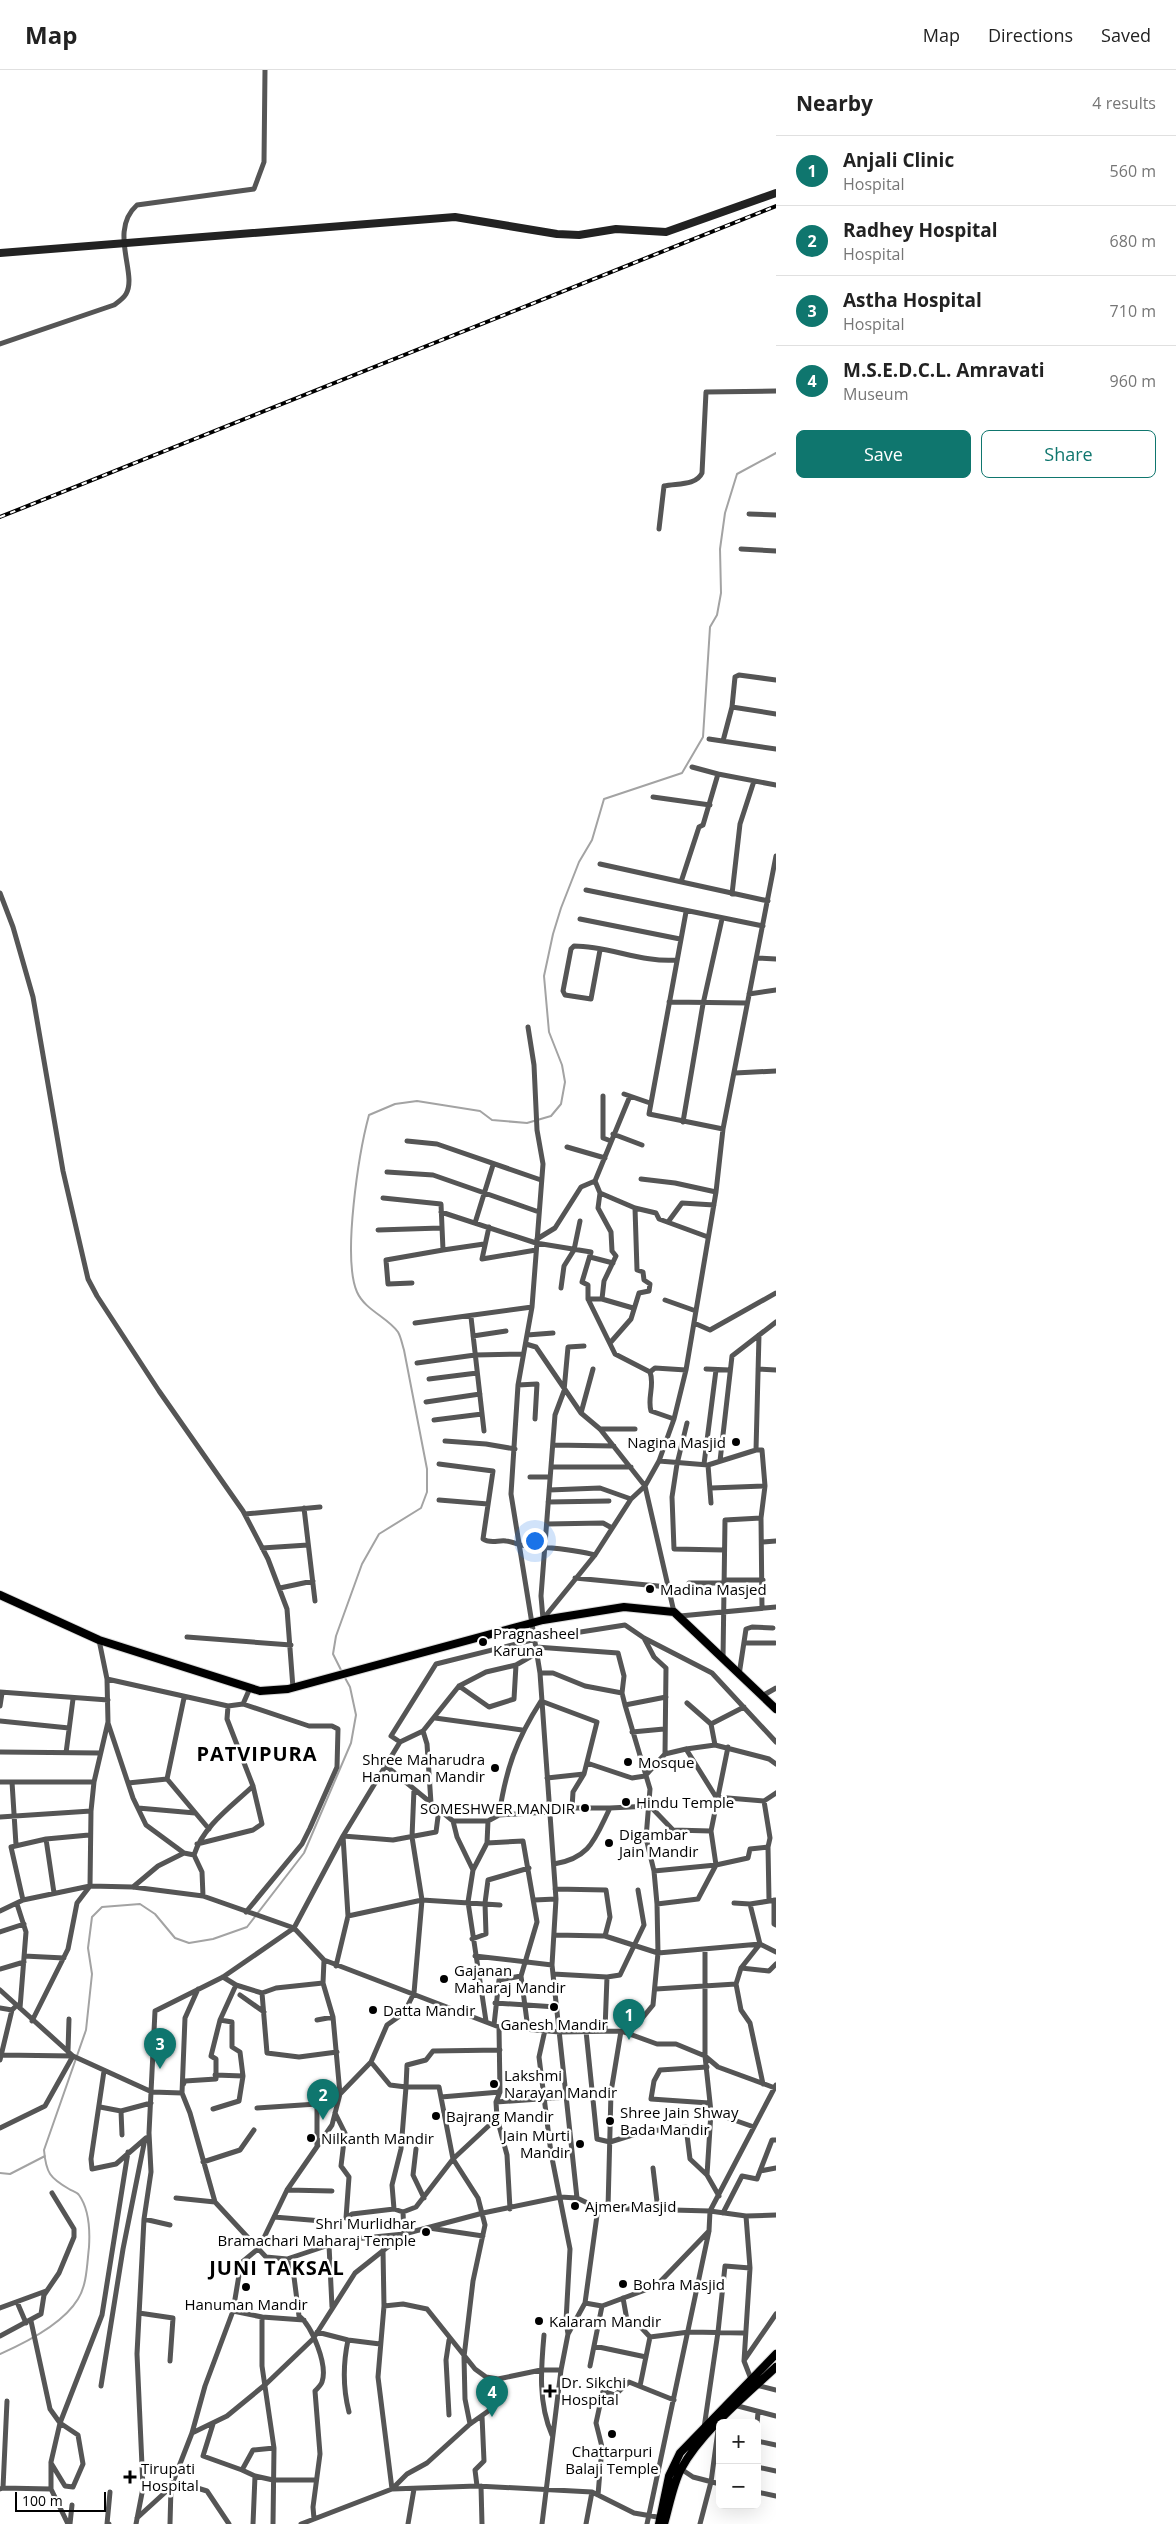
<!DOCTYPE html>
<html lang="en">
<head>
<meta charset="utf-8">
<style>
	:root { --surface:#fff; --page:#f6f6f6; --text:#222; --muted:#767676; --line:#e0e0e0; --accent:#0f766e }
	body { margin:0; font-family:"Open Sans",sans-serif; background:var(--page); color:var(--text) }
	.controls { position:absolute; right:15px; bottom:15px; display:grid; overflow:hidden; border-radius:8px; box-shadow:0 5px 20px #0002 }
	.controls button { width:45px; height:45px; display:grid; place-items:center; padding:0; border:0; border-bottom:1px solid var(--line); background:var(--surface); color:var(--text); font:25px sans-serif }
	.scale { position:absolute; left:15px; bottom:12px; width:91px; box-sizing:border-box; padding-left:5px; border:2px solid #000; border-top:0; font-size:14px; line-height:18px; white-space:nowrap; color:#000; -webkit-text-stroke:4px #fff; paint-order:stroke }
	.you { position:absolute; left:534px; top:1470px; width:18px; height:18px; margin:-12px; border:4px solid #fff; border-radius:50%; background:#1a73e8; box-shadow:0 0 0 8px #1a73e833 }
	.badge { display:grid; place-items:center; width:32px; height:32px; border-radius:50%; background:var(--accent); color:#fff; font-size:16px; font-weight:700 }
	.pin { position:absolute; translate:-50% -41px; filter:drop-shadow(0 1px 2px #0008) }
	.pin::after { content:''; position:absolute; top:26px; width:18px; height:15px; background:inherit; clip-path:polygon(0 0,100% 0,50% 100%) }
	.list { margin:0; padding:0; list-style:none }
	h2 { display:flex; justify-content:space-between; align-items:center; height:65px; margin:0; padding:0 20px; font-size:21px }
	h2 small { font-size:16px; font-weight:400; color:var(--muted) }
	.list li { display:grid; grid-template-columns:32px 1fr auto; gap:15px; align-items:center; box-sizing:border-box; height:70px; padding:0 20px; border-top:1px solid var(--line) }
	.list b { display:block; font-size:19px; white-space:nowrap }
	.list p { margin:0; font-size:16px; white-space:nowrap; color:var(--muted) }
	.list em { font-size:16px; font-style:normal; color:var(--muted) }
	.actions { display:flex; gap:10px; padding:15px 20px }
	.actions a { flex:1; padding:11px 0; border:1px solid var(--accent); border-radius:8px; text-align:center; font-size:18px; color:var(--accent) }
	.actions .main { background:var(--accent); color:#fff }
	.map { position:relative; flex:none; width:776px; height:2454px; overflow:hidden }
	header { display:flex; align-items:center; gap:30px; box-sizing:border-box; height:70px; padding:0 25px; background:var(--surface); border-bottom:1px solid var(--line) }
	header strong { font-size:24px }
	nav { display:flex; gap:28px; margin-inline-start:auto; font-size:18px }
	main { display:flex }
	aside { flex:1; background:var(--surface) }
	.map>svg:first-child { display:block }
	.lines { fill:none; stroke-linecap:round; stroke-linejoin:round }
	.stream { stroke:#a3a3a3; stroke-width:2 }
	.primary-casing { stroke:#dbdbdb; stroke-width:10 }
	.street { stroke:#555; stroke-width:5 }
	.secondary { stroke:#222; stroke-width:8 }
	.primary { stroke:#000; stroke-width:8 }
	.rail-casing { stroke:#000; stroke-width:4 }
	.rail { stroke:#fff; stroke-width:2; stroke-dasharray:5.5; stroke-linecap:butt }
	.poi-dot { fill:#000; stroke:#fff; stroke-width:2 }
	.labels { text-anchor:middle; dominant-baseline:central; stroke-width:5; stroke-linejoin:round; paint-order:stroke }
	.poi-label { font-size:15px; fill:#000; stroke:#fff; text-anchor:start }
	.district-label { font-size:20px; font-weight:bold; letter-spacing:1px; fill:#000; stroke:#fff }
</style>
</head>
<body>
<header>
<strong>Map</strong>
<nav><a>Map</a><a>Directions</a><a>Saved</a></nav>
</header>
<main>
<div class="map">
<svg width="776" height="2454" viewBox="0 0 776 2454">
	<rect width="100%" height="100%" fill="#fff"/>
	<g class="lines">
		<path class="stream" d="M342,1602L333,1584L336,1566L362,1494L379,1464L421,1438L427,1422V1399L404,1280C402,1274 401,1267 398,1262C387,1247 365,1240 357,1222C342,1188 359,1082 369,1045L395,1034L417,1031L480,1041L492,1050L527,1053L551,1046L561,1034L565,1012L562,995L549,962L544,906L553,864L561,838L579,792L592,770L604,729L682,703L703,667L710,557L717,545L721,523L720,479L725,443L737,404L776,383
			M0,2103L10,2104L45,2086
			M0,2284C25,2273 63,2254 78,2229C87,2215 87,2194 89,2177C90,2161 89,2139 79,2125C77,2122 72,2121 69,2119C50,2108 46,2103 44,2080L86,1960L92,1904L88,1878L92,1847L102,1837L140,1834L155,1844L175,1868L189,1873L213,1869L247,1857L304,1783L351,1673L356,1645L350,1617L344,1606"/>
		<defs>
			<path id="primary" d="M0,1525L99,1570L260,1621L288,1619L543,1550L624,1537L674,1542L776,1639
				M659,2454L669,2406L680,2383L776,2284
				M664,2454C669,2437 673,2414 681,2399C701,2362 746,2325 776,2297"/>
		</defs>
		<use href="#primary" class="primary-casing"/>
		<path class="street" d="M0,274L114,235C118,232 123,229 126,224C138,204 108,161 137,135L254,119L264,92L265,0
			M749,444L776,445
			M659,459L664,416C676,413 696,416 702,403L706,322L776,321
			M741,479L776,481
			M732,637L776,644
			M709,669L776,679
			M723,671L732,637L735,607L739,605L776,610
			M692,697L718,704
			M653,727L710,735
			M600,794L768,831
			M681,812L699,757L703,755L718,704L776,715
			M586,820L763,856
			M0,823L13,857L33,927L63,1101L88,1209L97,1226L159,1321L243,1441L268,1489L287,1539L293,1618
			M732,824L740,754L754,711
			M686,842L649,1044L723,1059
			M580,849L680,869
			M600,880L591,929L565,925L563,921L571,879L574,876C609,876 642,893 677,890
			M758,888L776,889
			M749,924L776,920
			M669,932L747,933
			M528,957L534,995L537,1060L543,1094L532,1237L518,1315L511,1424L540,1603L556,1829L552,1895L577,2128L598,2138L710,2141L746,2146L776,2145
			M735,1003L776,1001
			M624,1024L650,1033
			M603,1026V1068L611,1071
			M683,1052L703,934L722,849
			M613,1064L642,1075
			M407,1071L437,1074L541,1110
			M567,1077L605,1088
			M387,1102L433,1105L539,1142
			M641,1109L675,1113L716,1122
			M595,1111L600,1123L635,1138L656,1143L659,1149L708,1167
			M600,1123L598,1138L611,1162L612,1181L616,1186L604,1211L602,1229
			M383,1128L441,1134L443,1180L484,1174
			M441,1142L536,1173L591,1182L582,1212L588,1215V1229L615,1284L650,1302C655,1315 647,1328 651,1341L674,1349
			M668,1152L682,1133L714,1135
			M475,1153L493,1095
			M489,1157L482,1189L536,1180
			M378,1160L441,1158
			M537,1169L555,1158L581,1117L595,1111L630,1026
			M590,1187L613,1193
			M412,1213L388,1214L386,1190L443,1180
			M561,1218L564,1196L574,1180L580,1151
			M588,1229H602L633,1238
			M665,1230L696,1241
			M471,1247L484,1361
			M415,1253L532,1237
			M694,1253L710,1260L776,1223
			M527,1265L553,1263
			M759,1265L756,1380H762L765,1416L761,1448L762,1538
			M473,1266L506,1261
			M610,1273L631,1249L639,1223L649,1221L650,1214L644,1210L643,1202L637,1200L635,1138
			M526,1274L536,1277L581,1343L600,1359L645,1416L674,1542
			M417,1293L475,1285L523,1284
			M706,1299L730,1300
			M758,1299L776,1300
			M650,1302L655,1298L686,1300
			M429,1309L477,1303
			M518,1315L537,1314L535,1349
			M426,1332L480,1324
			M581,1343L593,1299
			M434,1350L482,1344
			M687,1353L677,1394L672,1427L674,1479L724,1480
			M600,1359H635
			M445,1371L486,1374L515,1379
			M553,1375L614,1376
			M659,1391L708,1395L756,1380
			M720,1391L732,1286L776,1252
			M439,1394L493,1401L483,1469C490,1474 498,1470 506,1471C511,1471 516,1474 521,1475C546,1478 571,1478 595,1485
			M704,1394L716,1300
			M708,1395L711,1433
			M551,1397H631
			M530,1407H550
			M711,1418L765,1416
			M549,1420L600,1418L631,1429
			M439,1430L488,1434
			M548,1432L609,1431
			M304,1438L315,1531
			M245,1444L320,1437
			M547,1454L603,1453L612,1458
			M763,1472L776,1471
			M262,1478L308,1475
			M575,1508L668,1517
			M724,1510H763
			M689,1513H724
			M280,1518L313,1511
			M680,1546L776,1537
			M543,1549L595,1485L631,1429L645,1416L659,1391L674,1349L686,1300L716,1122L723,1059L776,786
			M543,1549L541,1526L555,1345L564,1321L568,1277L584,1276
			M187,1567L291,1575
			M644,1568L654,1587L666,1598L665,1684
			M744,1573H775
			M723,1589L725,1450L761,1448
			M540,1603H553L585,1616L622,1623
			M739,1605L746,1559L752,1557L773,1558
			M107,1609L228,1636L243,1634L309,1656H332L338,1659L337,1697L310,1758L302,1774L246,1842
			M459,1616L489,1637L514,1629L516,1595
			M0,1622L108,1630
			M762,1626L776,1618
			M184,1628L167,1709L209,1759
			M687,1633L711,1654
			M243,1634L250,1618
			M625,1635L666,1627
			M0,1636L2,1623
			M435,1648L522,1660
			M0,1651L69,1658
			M108,1653L133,1728L146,1755L184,1783L194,1785
			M423,1661L427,1674L431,1733
			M632,1662L664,1659
			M400,1672L391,1666L436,1594L536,1569L625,1555L644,1568L712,1603L776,1672
			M715,1675L711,1654L744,1637
			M686,1679L716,1727L764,1731
			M0,1682L100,1683
			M66,1683L73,1629
			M587,1693L632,1708L645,1706L665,1684L686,1679L715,1675L769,1689L776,1694
			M385,1695L453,1751H488L499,1745
			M547,1708L584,1704
			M0,1712H94
			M12,1712L16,1775
			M128,1713L167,1709
			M138,1738L195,1743
			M572,1738H610
			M549,1742L499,1745C506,1699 516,1670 541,1631L597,1652L584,1704L573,1722L572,1738L564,1737
			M0,1747L91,1741
			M453,1751L457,1767L473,1800
			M46,1769L54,1823
			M487,1773L523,1771L537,1852L521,1906
			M197,1774L253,1760L262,1754L253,1716L227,1649L228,1636
			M554,1794C591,1788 595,1768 610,1738L650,1736L673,1760L711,1761
			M654,1801L716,1795L748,1788L750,1779L768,1777
			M133,1817L158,1796L184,1783
			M555,1819L606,1820L610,1847L605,1866L658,1883L760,1874L776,1882
			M203,1826L202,1802L194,1785C203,1756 232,1736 253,1716
			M23,1830L11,1777L46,1769L89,1765
			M534,1830L556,1829
			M769,1830L768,1777L770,1768L764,1731L776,1723
			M774,1830V1854L776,1855
			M734,1833L750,1834L776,1830
			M17,1834L26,1862L20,1938
			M657,1834L698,1829L716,1795L711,1761L728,1677
			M750,1834L760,1874L741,1898L736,1914L741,1940L750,1953L763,2014
			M0,1841L23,1830L90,1816L133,1817L203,1826L294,1858L324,1890L499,1957L560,1962L621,1961L635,1957L653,1935L658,1883L657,1834L654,1801L646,1768L650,1719L625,1635L622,1623L624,1606L618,1583L536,1577
			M348,1846L422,1830L500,1835
			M0,1862L24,1854
			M555,1865L605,1866
			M472,1869L486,1864L485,1833L488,1810L529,1798
			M705,1880V1986L711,2042L707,2105L719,2126
			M24,1886L64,1888
			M475,1886L552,1895
			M324,1890L323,1913L333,1947L340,2024
			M336,1896L348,1846L343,1766L393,1770L436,1762L439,1739
			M741,1898L769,1901L776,1894
			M0,1899L24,1892
			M553,1904L607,1907L620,1905L644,1855L638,1820
			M223,1907L236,1915L262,1923L267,1983L299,1987L337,1982
			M198,1919L185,1948L182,2023L190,2043L215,2132L266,2187L287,2189L294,2207L299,2246C312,2256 328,2295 322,2312C321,2315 317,2319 315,2321L320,2384L313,2437L314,2449
			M656,1919L736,1914
			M0,1920L73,1986L152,2022L182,2023
			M262,1923L276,1918L323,1913
			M240,1925L264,1942
			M495,1933L556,1937
			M0,1938L12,1940
			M317,1950L333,1947
			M32,1951L68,1879L77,1833L90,1816L91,1741L94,1712L108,1652L107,1609L99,1570
			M486,1951L468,1832L473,1800L487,1773L488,1751
			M494,1955L499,1910L521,1906L528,1959
			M545,1960L539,1987L551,2083L570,2179L566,2251L568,2264
			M605,1960L607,1907
			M586,1961L597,2069L610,2072L642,2062L686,2057L690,2089L707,2105
			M68,1981L69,1949
			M0,1990L12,1940L17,1935
			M707,1997L660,2000L654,2011L651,2029L709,2033
			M104,2001L91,2089L92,2099L116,2094L146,2068
			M215,2005L243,2006
			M183,2015L185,2011L216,2009V1989L211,1986L220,1950L236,1915
			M441,2027L500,2022
			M496,2032L567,2027
			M100,2037L121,2041L151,2033
			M257,2038L317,2034V2076
			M213,2039L239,2031L243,2006L240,1982L232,1977V1952L220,1950
			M121,2041L122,2065
			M711,2042L754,2057
			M335,2043L345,2063L341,2096L349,2107L346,2148L352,2144L394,2139
			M497,2048L507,2085L510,2139
			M0,2058L45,2036L73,1986L1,1985
			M416,2079L413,2105L424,2128
			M203,2092L240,2080L254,2060
			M653,2098L658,2140
			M760,2101L772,2070H776
			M287,2120L332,2121
			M176,2128L215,2132
			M608,2138L611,2022L621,1961L657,1974H676L705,1986L718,1997L775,2018
			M403,2142L416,2137L453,2089L497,2048L496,2032L500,2022L499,1957
			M723,2143L742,2106L757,2109L760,2101L776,2098
			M746,2146L750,2198L744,2291L751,2309L756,2315L776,2320
			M274,2147L322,2151
			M144,2149L170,2155
			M429,2158L483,2166
			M329,2175L332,2237
			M383,2180L384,2236L378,2307L392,2419L477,2416L592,2422L634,2443L663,2448
			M287,2189L329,2175L334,2171L404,2164L483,2143L560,2127L577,2128
			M623,2228L627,2250L637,2253L650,2267
			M17,2232L26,2253
			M585,2233L602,2236L656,2216L709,2161
			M384,2236L403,2234L427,2239L475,2299L486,2307L498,2309
			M0,2238L46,2221
			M233,2241L262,2247V2296L274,2378L273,2454
			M139,2243L173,2248L170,2291
			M262,2247L304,2250
			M31,2251L50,2339L60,2353L78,2365L83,2394L73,2417L65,2416L51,2393
			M317,2262L348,2270L380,2274
			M544,2265C541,2298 538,2333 552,2365
			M0,2266L41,2244L44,2225L59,2203L74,2167V2159L52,2123
			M348,2270C343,2294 343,2319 349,2342
			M594,2276L646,2287
			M745,2289L776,2244
			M590,2296L602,2236
			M101,2316L123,2179L145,2069
			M640,2316L650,2267L689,2262L744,2263
			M734,2335L776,2346
			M449,2345L446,2290L449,2270
			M213,2354L203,2386L242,2400
			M470,2354L465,2329L464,2287L473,2211L485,2155L478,2128L453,2089L439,2017H406L407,1995L426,1990L433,1981L500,1980
			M757,2355L758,2342
			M704,2358L718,2262L725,2196L750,2198
			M192,2363L227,2346L266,2314L313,2269L355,2203L404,2164L403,2142L394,2139L392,2115L401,2079L406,2017L390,2015L371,1992
			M757,2371L776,2375
			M757,2397L776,2401
			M681,2399L693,2407L720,2414
			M255,2406L273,2410H316
			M477,2416L475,2400L484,2391L482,2346
			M481,2416L482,2454
			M194,2417L207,2421L229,2454
			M3,2418L51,2419
			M0,2419L3,2418L7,2331
			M757,2422L776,2426
			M598,2425L602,2377L596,2353L603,2321L615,2325L629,2312L674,2330
			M137,2448L171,2417L192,2363L205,2316L233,2241L241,2193L259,2178L287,2120L332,2055L340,2024L371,1992L387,1955L404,1943L414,1923L422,1830L412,1767L414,1719
			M68,2454L51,2419V2392L60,2353L102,2245L128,2082
			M70,2454L72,2435
			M109,2454H107L110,2422
			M136,2454L143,2418L137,2284L144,2149L151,2102L149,2063L155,1941L223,1907L294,1858L343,1766L400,1672L423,1661L459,1616L486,1602L516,1595L537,1583
			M170,2454L171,2417
			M253,2454L255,2406L242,2400L253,2380L274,2378
			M301,2454L392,2419L407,2404L427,2393L470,2354L494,2337L498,2309L541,2300H561
			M408,2454L414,2419
			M542,2454L561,2300L568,2264L585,2233L598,2138
			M586,2454L592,2422
			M647,2454L709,2161L710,2141L776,2015
			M700,2454L711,2412L719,2353"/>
		<path class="secondary" d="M0,183L455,147L557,164L579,165L616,159L666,162L776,123"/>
		<use href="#primary" class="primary"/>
		<defs>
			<path id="rail" d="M0,447L776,136"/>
		</defs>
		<use href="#rail" class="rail-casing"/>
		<use href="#rail" class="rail"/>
	</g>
	<g class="poi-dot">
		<circle cx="736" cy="1372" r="5"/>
		<circle cx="650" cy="1519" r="5"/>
		<circle cx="483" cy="1572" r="5"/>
		<circle cx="628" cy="1692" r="5"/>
		<circle cx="495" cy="1698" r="5"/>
		<circle cx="626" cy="1732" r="5"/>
		<circle cx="585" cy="1738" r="5"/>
		<circle cx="609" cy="1773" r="5"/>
		<circle cx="444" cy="1909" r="5"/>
		<circle cx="554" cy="1937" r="5"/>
		<circle cx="373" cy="1940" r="5"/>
		<circle cx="494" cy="2014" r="5"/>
		<circle cx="436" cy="2046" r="5"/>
		<circle cx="610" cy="2051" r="5"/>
		<circle cx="311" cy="2068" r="5"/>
		<circle cx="580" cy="2074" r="5"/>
		<circle cx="575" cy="2136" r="5"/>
		<circle cx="426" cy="2162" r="5"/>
		<circle cx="623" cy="2214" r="5"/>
		<circle cx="246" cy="2217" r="5"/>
		<circle cx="539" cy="2251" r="5"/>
		<path d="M547.5 2313.5h5v5h5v5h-5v5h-5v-5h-5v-5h5z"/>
		<circle cx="612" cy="2364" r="5"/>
		<path d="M127.5 2399.5h5v5h5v5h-5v5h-5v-5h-5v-5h5z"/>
	</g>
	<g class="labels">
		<g class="poi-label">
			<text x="726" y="1372" text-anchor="end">Nagina Masjid</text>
			<text x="660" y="1519">Madina Masjed</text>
			<text x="493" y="1563">Pragnasheel<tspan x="493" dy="17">Karuna</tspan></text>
			<text x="485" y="1689" text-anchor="end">Shree Maharudra<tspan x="485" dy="17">Hanuman Mandir</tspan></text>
			<text x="638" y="1692">Mosque</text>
			<text x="636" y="1732">Hindu Temple</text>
			<text x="575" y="1738" text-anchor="end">SOMESHWER MANDIR</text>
			<text x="619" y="1764">Digambar<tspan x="619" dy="17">Jain Mandir</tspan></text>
			<text x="454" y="1900">Gajanan<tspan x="454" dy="17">Maharaj Mandir</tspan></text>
			<text x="383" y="1940">Datta Mandir</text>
			<text x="554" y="1954" text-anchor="middle">Ganesh Mandir</text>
			<text x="504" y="2005">Lakshmi<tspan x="504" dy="17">Narayan Mandir</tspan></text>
			<text x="620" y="2042">Shree Jain Shway<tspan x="620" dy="17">Bada Mandir</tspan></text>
			<text x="446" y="2046">Bajrang Mandir</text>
			<text x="570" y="2065" text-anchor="end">Jain Murti<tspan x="570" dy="17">Mandir</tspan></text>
			<text x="321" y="2068">Nilkanth Mandir</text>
			<text x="585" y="2136">Ajmer Masjid</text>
			<text x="416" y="2153" text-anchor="end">Shri Murlidhar<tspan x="416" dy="17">Bramachari Maharaj Temple</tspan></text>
			<text x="633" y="2214">Bohra Masjid</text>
			<text x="246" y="2234" text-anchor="middle">Hanuman Mandir</text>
			<text x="549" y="2251">Kalaram Mandir</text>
			<text x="561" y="2312">Dr. Sikchi<tspan x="561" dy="17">Hospital</tspan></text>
			<text x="612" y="2381" text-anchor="middle">Chattarpuri<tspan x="612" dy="17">Balaji Temple</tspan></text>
			<text x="141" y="2398">Tirupati<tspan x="141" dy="17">Hospital</tspan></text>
		</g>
		<g class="district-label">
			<text x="257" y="1683">PATVIPURA</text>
			<text x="277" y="2197">JUNI TAKSAL</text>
		</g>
	</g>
</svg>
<div class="controls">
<button>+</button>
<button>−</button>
</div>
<div class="scale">100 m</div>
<div class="you"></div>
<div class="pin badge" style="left:629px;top:1970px">1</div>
<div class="pin badge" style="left:323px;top:2050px">2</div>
<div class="pin badge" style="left:160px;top:1999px">3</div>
<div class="pin badge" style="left:492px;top:2347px">4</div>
</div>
<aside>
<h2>Nearby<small>4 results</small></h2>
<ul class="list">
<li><span class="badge">1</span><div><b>Anjali Clinic</b><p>Hospital</p></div><em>560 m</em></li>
<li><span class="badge">2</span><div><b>Radhey Hospital</b><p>Hospital</p></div><em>680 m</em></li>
<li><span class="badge">3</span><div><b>Astha Hospital</b><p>Hospital</p></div><em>710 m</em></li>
<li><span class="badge">4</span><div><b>M.S.E.D.C.L. Amravati</b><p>Museum</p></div><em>960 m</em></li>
</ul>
<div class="actions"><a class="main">Save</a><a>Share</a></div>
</aside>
</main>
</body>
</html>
